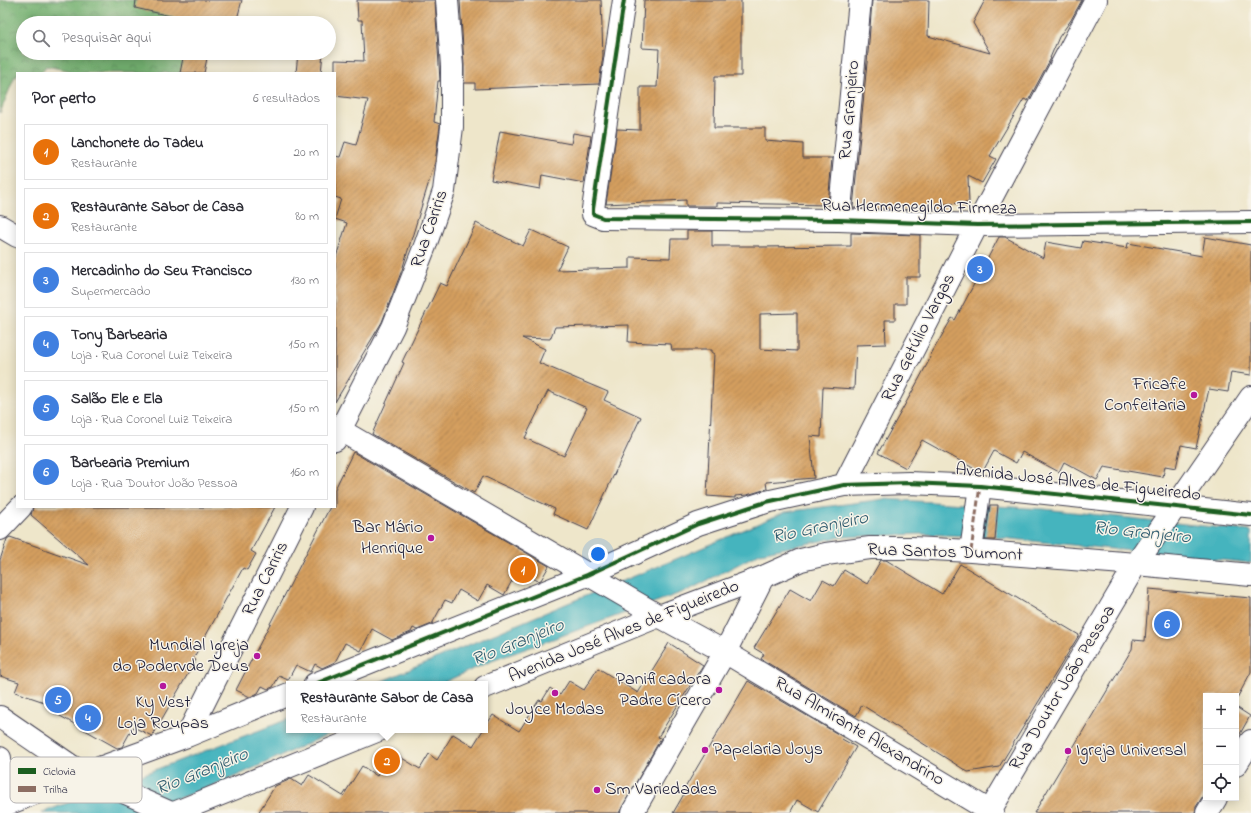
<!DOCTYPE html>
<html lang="pt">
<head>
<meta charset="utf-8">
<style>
	:root { --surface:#fff; --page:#f7f7f7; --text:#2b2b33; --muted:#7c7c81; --line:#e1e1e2; --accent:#7c3aed }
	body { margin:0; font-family:"Indie Flower",sans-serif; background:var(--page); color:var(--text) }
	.controls { position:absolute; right:12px; bottom:12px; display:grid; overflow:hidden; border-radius:0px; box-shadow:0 2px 10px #0003 }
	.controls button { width:36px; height:36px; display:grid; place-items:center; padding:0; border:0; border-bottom:1px solid var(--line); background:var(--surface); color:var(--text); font:20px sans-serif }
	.you { position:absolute; left:598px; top:554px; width:14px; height:14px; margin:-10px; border:3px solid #fff; border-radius:50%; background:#1a73e8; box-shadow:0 0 0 6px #1a73e833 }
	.badge { display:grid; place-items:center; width:26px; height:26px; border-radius:50%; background:var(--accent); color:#fff; font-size:13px; font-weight:700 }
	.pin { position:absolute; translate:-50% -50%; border:2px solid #fff; box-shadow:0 1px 4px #0006 }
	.popup { position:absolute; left:286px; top:681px; width:202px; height:52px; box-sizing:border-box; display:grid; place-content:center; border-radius:0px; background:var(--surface); filter:drop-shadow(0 1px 3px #0005); font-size:13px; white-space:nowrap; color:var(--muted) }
	.popup b { font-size:15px; color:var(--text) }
	.popup::after { content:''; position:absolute; left:50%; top:100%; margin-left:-8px; border:8px solid transparent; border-top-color:var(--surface) }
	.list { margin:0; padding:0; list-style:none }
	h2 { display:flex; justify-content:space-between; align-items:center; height:52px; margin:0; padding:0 16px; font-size:17px }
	h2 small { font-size:13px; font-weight:400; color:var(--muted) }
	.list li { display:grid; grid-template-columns:26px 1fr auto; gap:12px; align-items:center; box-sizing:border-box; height:56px; margin:0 8px 8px; padding:0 8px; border:1px solid var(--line); border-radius:0px }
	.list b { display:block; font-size:15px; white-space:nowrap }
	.list p { margin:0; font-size:13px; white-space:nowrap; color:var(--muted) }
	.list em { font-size:13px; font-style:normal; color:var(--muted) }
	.icon { flex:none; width:22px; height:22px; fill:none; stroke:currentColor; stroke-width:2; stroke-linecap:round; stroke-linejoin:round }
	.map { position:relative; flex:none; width:1251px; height:813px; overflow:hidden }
	.search { position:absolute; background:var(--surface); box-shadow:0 2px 10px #0003; left:16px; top:16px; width:320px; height:44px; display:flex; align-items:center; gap:10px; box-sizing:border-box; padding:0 14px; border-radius:22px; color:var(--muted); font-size:15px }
	.panel { position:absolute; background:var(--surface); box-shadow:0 2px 10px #0003; left:16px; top:72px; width:320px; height:436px; border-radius:0px }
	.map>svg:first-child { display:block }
	.forest { fill:url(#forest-crowns); stroke:#4a6956 }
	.water { fill:#45b4be; stroke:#346b7c }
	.building { fill:url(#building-hatch); fill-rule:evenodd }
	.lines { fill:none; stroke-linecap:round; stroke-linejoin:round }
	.minor-casing { stroke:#413f50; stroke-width:24 }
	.major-casing { stroke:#413f50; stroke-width:24 }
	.minor { stroke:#fff; stroke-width:22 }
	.major { stroke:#fff; stroke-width:22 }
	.quiet { stroke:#8d6e63; stroke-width:3; stroke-dasharray:6 3; stroke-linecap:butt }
	.cycleway-casing { stroke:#f7f3e8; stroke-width:6 }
	.cycleway { stroke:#1b5e20; stroke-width:4 }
	.poi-dot { fill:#b5179e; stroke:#f7f3e8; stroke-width:1.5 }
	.labels { text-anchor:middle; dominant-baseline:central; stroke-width:3; stroke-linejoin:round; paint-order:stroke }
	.street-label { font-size:18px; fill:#22223b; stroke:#f7f3e8 }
	.poi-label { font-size:18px; fill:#22223b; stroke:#f7f3e8; text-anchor:end }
	.water-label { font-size:19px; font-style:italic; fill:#305c6f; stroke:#f7f3e8 }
	.key { fill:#f7f3e8; stroke:#b7b4b4; stroke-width:1 }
	.key-label { font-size:11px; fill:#22223b }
</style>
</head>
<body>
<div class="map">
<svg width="1251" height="813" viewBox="0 0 1251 813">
	<defs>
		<pattern id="forest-crowns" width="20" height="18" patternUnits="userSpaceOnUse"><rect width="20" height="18" fill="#73b070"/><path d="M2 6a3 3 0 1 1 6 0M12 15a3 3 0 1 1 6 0" fill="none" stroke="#5e8f5d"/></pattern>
		<pattern id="building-hatch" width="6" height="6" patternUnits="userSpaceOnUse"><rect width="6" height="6" fill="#d49f5f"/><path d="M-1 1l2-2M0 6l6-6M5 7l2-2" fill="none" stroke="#ac8150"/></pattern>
	</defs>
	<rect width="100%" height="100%" fill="#f7f3e8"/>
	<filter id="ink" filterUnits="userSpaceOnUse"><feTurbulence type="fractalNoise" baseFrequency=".025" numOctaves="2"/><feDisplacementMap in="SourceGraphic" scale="8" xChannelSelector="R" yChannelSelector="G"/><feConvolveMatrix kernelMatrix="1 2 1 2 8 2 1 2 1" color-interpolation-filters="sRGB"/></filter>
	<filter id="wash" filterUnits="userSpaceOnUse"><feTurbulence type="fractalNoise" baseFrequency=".012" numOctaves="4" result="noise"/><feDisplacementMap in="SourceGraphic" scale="16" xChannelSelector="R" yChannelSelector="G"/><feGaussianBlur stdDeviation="0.9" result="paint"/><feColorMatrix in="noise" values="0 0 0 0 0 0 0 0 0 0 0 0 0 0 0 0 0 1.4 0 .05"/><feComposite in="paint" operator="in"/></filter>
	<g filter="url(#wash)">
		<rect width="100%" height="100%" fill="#eee6ca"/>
		<path class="forest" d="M0,0H198L194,23H23V53H190L188,73H70L71,71L46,66L41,73H17V77L15,76L0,113Z"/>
		<path class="water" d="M884,499L1044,509L1251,531V563L992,537L922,534L841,537L760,553L689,590L489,662L440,684H375L573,601L669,562L785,512Z
			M289,719V730H338L223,782L138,813H41Z"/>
		<g id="blocks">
			<path class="building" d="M136,0H242L236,23H173L175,17L135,8Z
				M357,0H435L440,81H438L434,122L440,124V126L435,162L402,270L382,322L361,357H362L335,402V260L347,223L335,219L341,199L335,197V156L340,157L345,142L356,145L368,100L335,96V60L364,61L362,20H358Z
				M460,0H601L603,56L599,84L475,89V83H464V65Z
				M644,0H741V76H715L714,128H765V141L803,144V158H832L828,205L717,203V206H686V200L606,204L617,129L640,130V87H657L659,49L642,48Z
				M872,0H929L928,36L990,53L973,23L985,0H1082L1071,20L1059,37L1050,58H1051L1028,101L1024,99L990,156L996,159L982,183L968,176L969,203L944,204L943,210L920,207V210L853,208L869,42Z
				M184,53H208L204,73H180Z
				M298,53H323L321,73H296Z
				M500,131L571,144L573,133L591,136L584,183L542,175L540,189L491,180Z
				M476,223L523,246L531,230L568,247L557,270L630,268V257L670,258L671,239H687V231H712V246H759V247L851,246V233L920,235V277H906V304H895V320H885L886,344L856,345L854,389L823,387L821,437L810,436L814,478L766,482L767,489L747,495L735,496V498L707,496L714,353H711V350H672L671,344L628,342L629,325L555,327L550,339L522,338L545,349L539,363L608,392L604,400L641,417L588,530L553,514L555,509L483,476L474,493L372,434L404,363L402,362L440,283L447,286ZM797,313V351L760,349V314ZM548,391L587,408L564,456L525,438Z
				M999,237H1005L1043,258L1046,242L1081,248L1083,241L1127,248L1128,243L1202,256L1205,237L1251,245V375L1231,372L1228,392L1209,389L1196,448L1181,445L1176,468L1165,466L1163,477L1104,467L1097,480L1064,462L1059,472L1022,452L1016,463L994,451L982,473L922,440L906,468L878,453L912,392L931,357L930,356L952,318L955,320Z
				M353,452L549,566L541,580L538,581L518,570L504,595L487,585L478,601L459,590L452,603L445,600L432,624L417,630L413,628L411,632L392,640L372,629L361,651L345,643L335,662L322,668L315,664L311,672L296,665L288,680L279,676L273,687L268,689L262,686L258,693L250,697L236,690L330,507H335V489Z
				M990,505H998L995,540H985Z
				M33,507H275L251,551L256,554L247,570L243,568L193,659L196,660L152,736L133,727L122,747L117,748L53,712L56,706L15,692L19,682L0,676V560L7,539L10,537L89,565L31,515Z
				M881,560H886L942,594L960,564L1079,635L999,767L968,772L862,705L856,716L761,659L764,654L754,648L790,589L811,601L823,580L834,586L844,570L867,584Z
				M1149,589L1251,598V672L1236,700V696H1206V791L1196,807L1195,813H1034L1132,649L1133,640L1145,641Z
				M669,643L703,665L658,737L661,738L619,813H258L275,786L291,779L302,786L309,775L343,796L362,766L377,776L392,752L420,769L429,754L437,760L453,734L473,746L483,730H485V727L493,715L519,731L539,700L542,701L550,688L560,695L569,681L584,690L598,668L638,693Z
				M748,681L843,737L842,739L856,747L818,812L797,800L790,813H673L684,794L682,793Z
				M1236,707L1250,716L1236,741Z"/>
		</g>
	</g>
	<g filter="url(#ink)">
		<use href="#blocks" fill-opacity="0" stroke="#413f50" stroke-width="1"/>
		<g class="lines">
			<defs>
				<path id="minor" d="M624,0L593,209V214L603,218L839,220L977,225L1251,222
					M839,220L860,0
					M335,440L393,327L425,246L444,191L452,127V66L447,0
					M844,485L977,225L1096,0
					M0,529L21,507
					M971,551L980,486
					M315,684L587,575L698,524L766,502L844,485L909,483L980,486L1251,515
					M485,687L659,616L763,577
					M187,736L302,507
					M1236,765L1251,741
					M0,807L83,774L187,736L289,694
					M990,811L1136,564L1251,397
					M174,813L379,730
					M632,813L725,652L763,577L801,560L826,554L870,548H912L971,551L1136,564L1251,575
					M1207,813L1216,798"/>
				<path id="major" d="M0,226L17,236
					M335,427L659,616L725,652L993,813
					M0,717L83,774L171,813
					M0,758L3,806"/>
			</defs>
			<use href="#minor" class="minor-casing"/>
			<use href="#major" class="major-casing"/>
			<use href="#minor" class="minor"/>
			<use href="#major" class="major"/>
			<path class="quiet" d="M971,551L980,486"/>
			<defs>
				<path id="cycleway" d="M624,0L593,209V214L603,218L839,220L977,225L1251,222
					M315,684L587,575L698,524L766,502L844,485L909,483L980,486L1251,515"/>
			</defs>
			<use href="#cycleway" class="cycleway-casing"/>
			<use href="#cycleway" class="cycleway"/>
		</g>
	</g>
	<g class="poi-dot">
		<circle cx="1194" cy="395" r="4"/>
		<circle cx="431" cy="538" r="4"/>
		<circle cx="257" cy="656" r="4"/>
		<circle cx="163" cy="686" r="4"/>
		<circle cx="719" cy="690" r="4"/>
		<circle cx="555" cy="693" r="4"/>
		<circle cx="705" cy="750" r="4"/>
		<circle cx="1068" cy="751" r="4"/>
		<circle cx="597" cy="790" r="4"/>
	</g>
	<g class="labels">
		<g class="street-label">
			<text transform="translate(850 110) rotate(-85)">Rua Granjeiro</text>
			<text transform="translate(919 208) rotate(1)">Rua Hermenegildo Firmeza</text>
			<text transform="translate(430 229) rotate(-71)">Rua Cariris</text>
			<text transform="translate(919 338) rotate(-63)">Rua Getúlio Vargas</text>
			<text transform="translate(1078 483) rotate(6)">Avenida José Alves de Figueiredo</text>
			<text transform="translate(945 553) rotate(2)">Rua Santos Dumont</text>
			<text transform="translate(266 579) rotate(-63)">Rua Cariris</text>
			<text transform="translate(624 632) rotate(-22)">Avenida José Alves de Figueiredo</text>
			<text transform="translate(1063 688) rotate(-59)">Rua Doutor João Pessoa</text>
			<text transform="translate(859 732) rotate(31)">Rua Almirante Alexandrino</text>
		</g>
		<g class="poi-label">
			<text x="1186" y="385">Fricafe<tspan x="1186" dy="21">Confeitaria</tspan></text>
			<text x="423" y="528">Bar Mário<tspan x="423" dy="21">Henrique</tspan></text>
			<text x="249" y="646">Mundial Igreja<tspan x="249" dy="21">do Podervde Deus</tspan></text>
			<text x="711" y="680">Panificadora<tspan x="711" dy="21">Padre Cícero</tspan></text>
			<text x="163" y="703" text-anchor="middle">Ky Vest<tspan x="163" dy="21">Loja Roupas</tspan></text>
			<text x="555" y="710" text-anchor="middle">Joyce Modas</text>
			<text x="713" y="750" text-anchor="start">Papelaria Joys</text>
			<text x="1076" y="751" text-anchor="start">Igreja Universal</text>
			<text x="605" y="790" text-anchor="start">Sm Variedades</text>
		</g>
		<g class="water-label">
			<text transform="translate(820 528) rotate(-12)">Rio Granjeiro</text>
			<text transform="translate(1142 533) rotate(6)">Rio Granjeiro</text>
			<text transform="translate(518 643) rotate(-22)">Rio Granjeiro</text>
			<text transform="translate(202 772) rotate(-22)">Rio Granjeiro</text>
		</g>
	</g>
	<rect x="10" y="757" width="132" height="46" rx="6" class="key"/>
	<rect x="18" y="768" width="18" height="6" fill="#1b5e20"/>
	<rect x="18" y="786" width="18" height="6" fill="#8d6e63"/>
	<g class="key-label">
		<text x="43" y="775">Ciclovia</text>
		<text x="43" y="793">Trilha</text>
	</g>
</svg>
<div class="controls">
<button>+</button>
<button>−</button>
<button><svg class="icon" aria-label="locate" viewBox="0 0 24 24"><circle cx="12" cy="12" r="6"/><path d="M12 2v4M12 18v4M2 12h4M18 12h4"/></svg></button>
</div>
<div class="you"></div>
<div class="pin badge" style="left:523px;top:570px;background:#e8710a">1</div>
<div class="pin badge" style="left:387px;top:761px;background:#e8710a">2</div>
<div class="popup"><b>Restaurante Sabor de Casa</b>Restaurante</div>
<div class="pin badge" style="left:980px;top:269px;background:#3f7fe0">3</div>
<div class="pin badge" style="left:88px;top:718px;background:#3f7fe0">4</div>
<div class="pin badge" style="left:58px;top:700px;background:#3f7fe0">5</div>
<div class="pin badge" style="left:1167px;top:624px;background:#3f7fe0">6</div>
<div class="search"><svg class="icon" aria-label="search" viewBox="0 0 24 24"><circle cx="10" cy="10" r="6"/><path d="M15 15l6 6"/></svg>Pesquisar aqui</div>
<section class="panel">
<h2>Por perto<small>6 resultados</small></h2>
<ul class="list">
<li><span class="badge" style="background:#e8710a">1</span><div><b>Lanchonete do Tadeu</b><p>Restaurante</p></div><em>20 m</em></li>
<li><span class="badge" style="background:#e8710a">2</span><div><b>Restaurante Sabor de Casa</b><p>Restaurante</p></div><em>80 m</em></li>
<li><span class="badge" style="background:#3f7fe0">3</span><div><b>Mercadinho do Seu Francisco</b><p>Supermercado</p></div><em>130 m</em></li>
<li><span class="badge" style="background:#3f7fe0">4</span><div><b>Tony Barbearia</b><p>Loja · Rua Coronel Luiz Teixeira</p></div><em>150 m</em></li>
<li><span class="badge" style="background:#3f7fe0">5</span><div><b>Salão Ele e Ela</b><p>Loja · Rua Coronel Luiz Teixeira</p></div><em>150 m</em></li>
<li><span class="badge" style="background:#3f7fe0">6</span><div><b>Barbearia Premium</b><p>Loja · Rua Doutor João Pessoa</p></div><em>160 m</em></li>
</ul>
</section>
</div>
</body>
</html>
